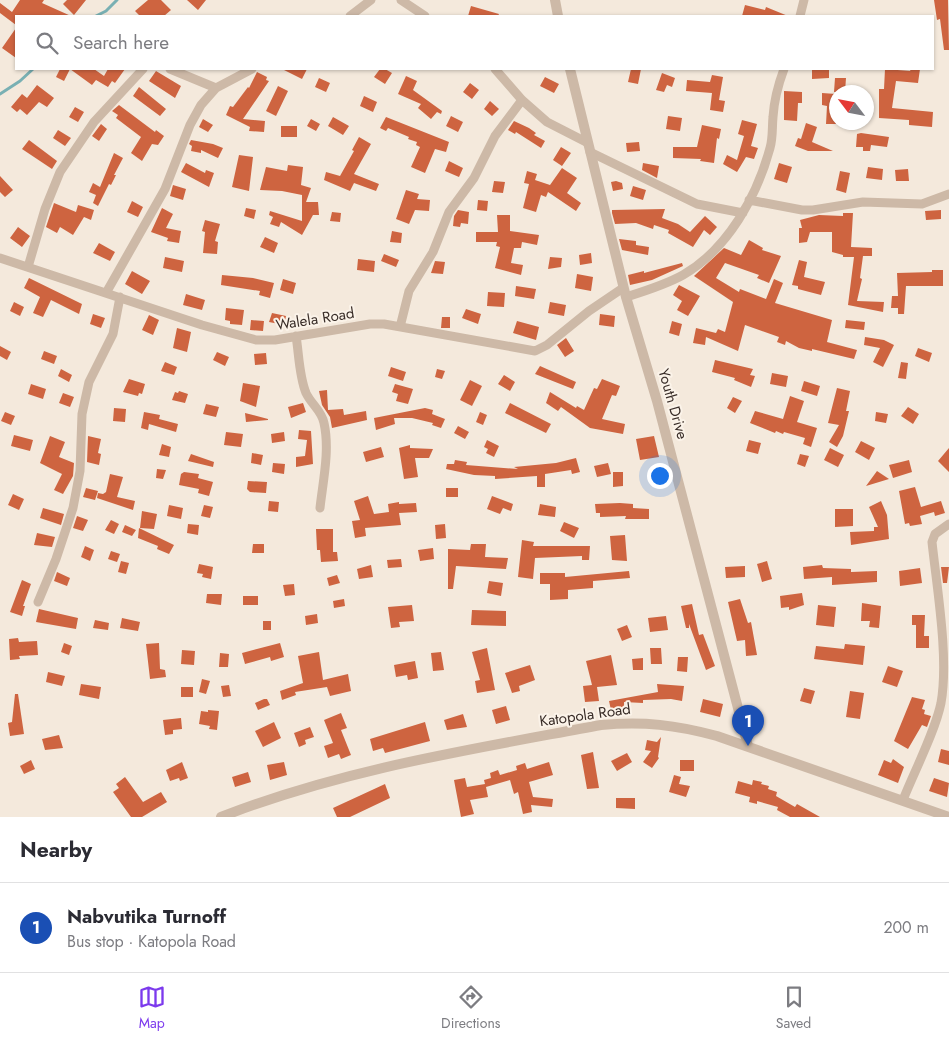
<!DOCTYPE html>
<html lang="en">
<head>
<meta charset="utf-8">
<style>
	:root { --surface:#fff; --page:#f2f2f3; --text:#2b2b33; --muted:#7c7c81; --line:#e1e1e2; --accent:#7c3aed }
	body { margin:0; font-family:Jost,sans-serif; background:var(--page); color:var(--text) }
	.compass { position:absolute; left:829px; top:85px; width:45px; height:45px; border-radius:50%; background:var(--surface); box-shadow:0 1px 4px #0004; rotate:302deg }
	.you { position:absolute; left:659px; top:475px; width:18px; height:18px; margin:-12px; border:4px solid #fff; border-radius:50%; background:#1a73e8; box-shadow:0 0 0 8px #1a73e833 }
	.badge { display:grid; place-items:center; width:32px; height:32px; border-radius:50%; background:var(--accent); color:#fff; font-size:16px; font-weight:700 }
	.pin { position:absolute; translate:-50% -41px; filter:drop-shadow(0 1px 2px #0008) }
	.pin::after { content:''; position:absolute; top:26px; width:18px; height:15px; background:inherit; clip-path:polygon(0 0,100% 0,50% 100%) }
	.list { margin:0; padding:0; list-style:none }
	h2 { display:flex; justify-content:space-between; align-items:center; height:65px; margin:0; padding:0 20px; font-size:21px }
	h2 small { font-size:16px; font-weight:400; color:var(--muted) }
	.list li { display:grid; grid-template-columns:32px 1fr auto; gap:15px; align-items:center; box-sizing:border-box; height:90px; padding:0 20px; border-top:1px solid var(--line) }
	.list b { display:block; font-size:19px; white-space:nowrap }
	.list p { margin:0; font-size:16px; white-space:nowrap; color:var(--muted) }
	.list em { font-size:16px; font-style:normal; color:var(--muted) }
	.icon { flex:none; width:28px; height:28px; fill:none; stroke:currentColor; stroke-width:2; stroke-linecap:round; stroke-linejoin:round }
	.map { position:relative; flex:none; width:949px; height:817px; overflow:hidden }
	.search { position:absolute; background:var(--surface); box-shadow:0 1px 4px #0004; left:15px; right:15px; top:15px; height:55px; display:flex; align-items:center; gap:12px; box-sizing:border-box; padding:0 18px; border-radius:0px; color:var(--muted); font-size:19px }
	.sheet { height:155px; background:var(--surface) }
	nav { display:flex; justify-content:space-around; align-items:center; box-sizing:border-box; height:70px; border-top:1px solid var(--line); background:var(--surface); font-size:14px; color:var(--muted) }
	nav a { display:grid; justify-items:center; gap:2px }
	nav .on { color:var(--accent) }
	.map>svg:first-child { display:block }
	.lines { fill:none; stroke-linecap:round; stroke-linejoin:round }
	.stream { stroke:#79b0b3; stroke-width:3 }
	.building { fill:#ce6440 }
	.minor { stroke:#cdb9a7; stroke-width:9 }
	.tertiary { stroke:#cdb9a7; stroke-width:10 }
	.labels { text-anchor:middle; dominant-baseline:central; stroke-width:4; stroke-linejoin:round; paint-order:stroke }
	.street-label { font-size:15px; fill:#392d28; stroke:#fbf3e9 }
</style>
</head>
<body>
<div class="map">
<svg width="949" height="817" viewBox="0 0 949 817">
	<rect width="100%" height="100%" fill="#f4e9dc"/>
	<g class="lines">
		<path class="stream" d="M96,16L106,11L117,0
			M0,94L20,81L33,69"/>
	</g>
	<path class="building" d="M20,0H44L42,3L71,16H16V25L0,13V3L12,12Z
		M67,0H86L74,15L63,4Z
		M148,0H161L171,10L164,16H140L135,11Z
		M187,0H206L198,10Z
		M934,0H948L949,50H944L940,19L937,20Z
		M745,5L765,10L766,7L788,16H742Z
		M471,6L499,14L498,16H468Z
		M16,28V58L2,48Z
		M60,69H94L104,76L108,69H125L115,83L112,81L108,87L96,80L92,85L70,69L64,81L56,77Z
		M282,69H307L302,79Z
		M380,69H385L392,73L385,84L374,77Z
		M631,69H641L638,84L628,82Z
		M812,69H829V78L812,79Z
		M885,69L910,71L911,69H920L918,83L896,81L892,108L933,112L932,127L909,125V120L879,118V89H884Z
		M156,71L181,86L175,98L149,81Z
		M257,72L267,77L266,80L269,81L243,119L265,121L264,132L249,131L250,127L226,115L230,106L233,107L248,87L249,88Z
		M662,73L675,78L672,87L667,85L664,92L656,90Z
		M712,75L723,77L719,100L725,101L723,112L710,110L712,93L686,91L687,80L710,82Z
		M406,76L417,81L413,90L442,111L441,114L437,112L431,119L418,108L421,104L398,94Z
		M545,77L559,84L554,93L540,86Z
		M319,78L330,83L326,92L315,87Z
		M835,78H846L845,92H834Z
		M470,83L479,90L472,99L463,92Z
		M37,85L54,98L47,107L39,102L27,115L20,109L17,112L11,107L22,94L27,98Z
		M278,86L288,91L276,116L266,111Z
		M139,87L166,109L160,116L133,96Z
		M784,91L802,92V103H798L797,121L784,120Z
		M822,93L836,94V124H826L827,106L822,105Z
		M364,96L377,102L373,112L360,106Z
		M490,101L499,109L492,116L484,109Z
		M119,105L155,132L156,130L164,136L158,145L152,144L142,161L131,153L141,137L116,118L118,115L112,111Z
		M75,107L84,112L78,122L69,117Z
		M451,116L463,122L458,132L446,126Z
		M668,116L682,118L680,131L666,129Z
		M333,117L349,126L343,135L328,126Z
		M386,117L449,142L446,152L435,149L425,173L411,167L420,147L416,145L417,142L408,139L409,137L388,128L386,131L380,128Z
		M203,119L213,125L208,132L199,127Z
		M311,119L320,124L316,131L307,126Z
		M742,120L757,124L751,146L758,148L754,159L746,157L737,172L723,164L727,155L737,160L744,136L738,134Z
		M514,121L529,128L536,133L534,135L545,141L541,148L516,132L515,134L508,130Z
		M806,123L817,127L812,142L833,151H808L795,146L798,138L801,139Z
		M101,124L107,129L99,141L92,136Z
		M702,125L721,129L719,139L717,138L714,163L700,161L701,159L673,158V147H697Z
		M281,126H297V137H281Z
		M58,130L71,138L65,146L53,138Z
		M861,133L889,137L887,147L871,145L870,151H863V147H856L857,134Z
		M359,137L371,144L354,174L379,184L376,191L354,183L350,191L324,180L326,172L340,176L354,151L352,150Z
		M29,140L57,161L52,169L22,149Z
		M191,140L213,144L223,148L218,158L201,150V153L191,151L192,146L189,144Z
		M639,142L640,151L627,152L626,143Z
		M561,147L571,153L562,166L553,160Z
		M114,153L123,158L114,175H116L111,185L109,184L98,206L93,203L96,195L89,192L93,183L100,187Z
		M239,155L253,157L249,191L232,187Z
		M449,161L463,168L459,177L445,171Z
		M186,163L205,173L206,170L214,173L209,187L181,172Z
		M643,163L659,166L657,178L642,170Z
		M779,163L792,167L787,183L774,179Z
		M288,165L303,167L301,185L311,188L306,202H318L319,215H313L302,235L281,222L279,227L270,224L273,217L269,215L270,211L302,221V195L282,191L260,190L266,167L287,171Z
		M868,167L883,169L882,180L866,178Z
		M562,168L577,178L567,193L581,203L576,211L548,192L546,197L541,195L536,212L523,208L529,184L524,183L527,171L537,174L535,180L550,185Z
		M908,169L909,181H896L895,170Z
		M840,171L850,173L846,193L836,190Z
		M0,176L13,190L5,197L0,192Z
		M494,181L505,182L503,193L492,192Z
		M616,181L622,183L623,189L613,191L611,182Z
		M173,185L186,189L183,200L170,196Z
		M633,186L646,190L643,200L630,196Z
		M406,190L419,194L417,199L430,200L429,211L415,210L409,224L396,219Z
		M478,200L488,201L487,211L477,210Z
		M132,201L143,207L138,217L127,212Z
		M54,203L76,212L78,205L94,210L91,220L84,217L73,235L60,227L57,233L46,227Z
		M162,208L173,214L166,228L181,231L179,243L167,241L168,238L151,232Z
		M246,208L256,210L254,219L244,216Z
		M665,209L662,218L678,224L690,232L705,216L717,227L710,235L704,230L693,247L668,233L669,230L654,225L653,229L636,223L615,224L612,213V210Z
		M458,210L469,212L468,224L461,223L460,227L453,226L454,216Z
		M941,210V219L926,220L925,211Z
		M332,212L341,213L340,222L330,221Z
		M843,213H853L851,247L872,248V256H863L860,278L862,279L857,301L884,302L883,312L848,305L854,257H843V255L832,252V232H810L807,242L799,243V228H802L800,220L819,215L843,216Z
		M497,215H510V231L539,235L537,245L522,242L521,248H514L511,263L523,265L521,275L495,268L500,247L496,246L497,242H476V232H498Z
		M205,220L220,224L215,241L218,242L217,254L203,253L205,232L202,231Z
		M18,227L30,236L22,247L10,238Z
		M392,231L402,233L401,243L390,242Z
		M265,237L278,243L274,253L260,247Z
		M619,239L636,241V245L649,247L648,255L622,250Z
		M749,240L763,248L762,250L781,256L769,283L757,278L759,275L725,263L716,278L739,292L740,289L766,299L774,279L783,283L775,303L832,320L827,342L857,350L854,359L812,349V351L799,348L786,341L785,345L777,342L779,337L745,325L738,351L706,337L705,345L693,343L696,328L716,333L718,329L725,332L733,302L694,276L724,248L741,255Z
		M99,243L115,252L110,261L93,253Z
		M591,253L592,263L580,265L579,255Z
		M384,254L399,260L396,267L381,261Z
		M165,257L184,261L182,272L163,268Z
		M550,257L562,258L561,267L548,269Z
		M358,259L375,261L374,272L357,270Z
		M799,260L807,262L804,277L825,282L821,295L798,289V286L792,285Z
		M435,261L445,262L443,274L431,273Z
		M682,263L683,266L652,280L630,285L628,275L644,271V273Z
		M932,270H943V286H906L904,314H898V308H891L892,296H898L897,273L932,272Z
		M132,271L150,281L142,294L125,284Z
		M577,274L593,277L591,291L575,288Z
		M222,275L253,278L274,283L270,298L259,295L260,291L221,285Z
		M29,278L82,304L79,314L51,300L43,317L33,313L40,297L24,288Z
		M283,279L296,283L293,294L280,290Z
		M679,285L700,296L688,316L677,310L682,301L673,295Z
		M516,286L536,289L534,299L515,296Z
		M488,292L505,293L504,307L487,306Z
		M186,294L205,300L202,310L183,305Z
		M14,302L24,307L20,316L10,311Z
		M550,302L566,305L564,316L548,313Z
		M226,308L244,310L242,325L230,324V321L225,320Z
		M466,309L481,314L478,324L462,318Z
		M272,313L286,316L284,325L269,322Z
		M93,314L105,318L101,328L90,324Z
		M600,314L615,316L614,327L599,325Z
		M149,315L159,320L153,335L142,330Z
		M442,317H450V328H441Z
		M251,320L264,321L263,331L250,330Z
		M846,320L865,322L864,330L845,328Z
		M517,321L539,327L536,340L513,333Z
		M672,321L682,324L679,336L669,333Z
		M177,328L191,332L187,352L173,348Z
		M865,337L884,340L894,345L883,367L873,362L880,348L864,345Z
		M566,338L574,351L565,357L557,345Z
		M0,346L11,352L7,360L0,356Z
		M918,348L932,353L929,362L915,356Z
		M44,351L57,356L54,364L41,359Z
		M217,352L229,357L225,366L213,360Z
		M266,353L267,364L255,365L254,354Z
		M715,360L753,369L750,375L755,376L751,387L734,380L735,378L712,372Z
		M165,362L177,367L174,375L161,371Z
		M901,362L908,363L906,379L898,378Z
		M540,366L576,382L573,389L535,374Z
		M391,367L406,372L403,381L388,376Z
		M61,369L72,375L69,382L58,376Z
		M437,369L445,371L442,379L435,377Z
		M772,373L788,376L786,387L770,384Z
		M504,375L515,382L510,391L498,384Z
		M129,379L145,384L142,394L139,393L138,396L123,392Z
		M602,379L620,386L616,396L612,395L602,419L625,424L623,434L590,428L561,407L558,411L546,403L550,392L576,408L577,406L584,410L594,388L597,389Z
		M470,380L482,386L472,406L460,400Z
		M804,381L820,386L817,396L801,391Z
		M243,383L260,386L256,407L240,401Z
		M31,384L46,389L43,399L28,394Z
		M395,384L413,389L408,404L396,401L398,394L392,392Z
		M837,388L850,391L846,411H849L843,436L837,447L829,442L839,425L828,423Z
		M327,390L328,410L343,409L344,415L366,411L367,420L332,428L330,417L322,405L319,391Z
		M179,391L188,394L185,403L172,400L175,392L178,393Z
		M63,393L74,397L70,407L59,403Z
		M790,396L804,401L797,422L817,428L811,447L803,444L805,438L784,432L783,434L776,431L775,433L750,423L755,411L783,419Z
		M733,397L742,401L735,413L727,408Z
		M303,403L306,412L291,418L288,407Z
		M510,403L551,424L546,433L505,413Z
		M206,404L219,407L216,417L203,414Z
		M908,407L919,414L913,424L901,416Z
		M114,408L126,409L125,422L113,421Z
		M425,408L433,410L432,414L445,419L441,428L432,425L433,423L412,418H394L395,424L376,430L374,418Z
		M5,412L15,416L11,425L1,421Z
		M144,412L160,415L159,419L178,424L176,432L149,424L148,430L141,428Z
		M480,412L487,415L483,425L476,422Z
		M876,412L888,414L886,423L875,421Z
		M245,413L268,419V420L246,422Z
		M458,426L469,432L465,439L454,433Z
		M299,430L311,431L313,464L296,467V457L305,456L307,440L298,439Z
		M226,432L243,434L241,447L224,445Z
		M284,432L285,441L272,443L271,434Z
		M14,435L33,440L30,451L11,446Z
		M50,436L65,442L59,457L74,463L73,476L63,494L54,490L62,474L40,463Z
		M88,436L101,439L98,453L101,454L99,465L87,462Z
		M654,436L659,457L640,460L636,439Z
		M487,440L499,446L494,457L486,453L488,449L484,447Z
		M749,440L761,443L758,454L746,451Z
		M861,441L875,448L869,460L855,452Z
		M162,444L171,447L169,457L159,455Z
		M410,445V448L433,449L429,458H415L418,477L404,479L399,448Z
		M381,447L384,457L366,462L363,452Z
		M830,448L844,455L838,467L824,460Z
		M949,448V472L938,461Z
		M252,453L263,455L261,465L251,463Z
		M191,454L214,462L213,467L188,461Z
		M800,454L809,456L805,467L797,464Z
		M576,458L580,472L572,474L571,470L545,474V487H537V476L495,479V476L474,475L446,469L447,464H454L455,460L467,462L466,465L518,469L514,467L556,463Z
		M909,460L912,472L893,478L889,465Z
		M273,463L285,464L284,474L272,472Z
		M608,463L611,474L597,477L594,466Z
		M157,469L166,470L163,479L156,478Z
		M877,471L889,479L866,486Z
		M184,472L199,474L198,478L213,482L209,496L198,493L199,489L179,485L181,474Z
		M613,472H623V486L613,487Z
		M110,474L123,477L117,497L135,501L133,510L97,498L98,493L103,494L106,492Z
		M248,481L267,482L266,493L250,492L247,489Z
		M915,487L921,507L941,501L945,513L935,516L934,512L920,516L922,524L910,526L909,523L905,524L899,491Z
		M86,488L98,491L95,500L83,497Z
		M446,488H458V497H446Z
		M13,494L24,499L19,510L8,505Z
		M368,496L374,514L389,512L388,504L399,502V504L416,503L417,512L399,513L401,525L365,528L366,536L355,538L352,521L360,520L354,501Z
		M492,496L513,504L511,511L503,508L500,514L487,509Z
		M269,501L279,502L278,512L268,511Z
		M881,501L887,515L889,539L851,545L850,532L874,531V527H878L869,507Z
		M620,503L633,504V508L649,509V519H625L626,516L600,517V513H596L595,504Z
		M540,504L556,507L555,517L538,515Z
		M169,505L183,508L181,519L167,516Z
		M204,505L213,507L210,518L201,516Z
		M43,508L64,514L61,525L40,518Z
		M835,509H853V526L835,527Z
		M142,511L157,514L154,529L140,528Z
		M77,516L88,520L83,531L73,528Z
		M111,520L119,524L114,534L105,530Z
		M564,522L579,528L574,538L560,531Z
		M188,524L199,525L198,535L187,533Z
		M445,524L446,538L436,539L435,525Z
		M125,525L136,530L132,536L122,532Z
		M139,528L174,545L169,554L157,549L158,546L138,538Z
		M316,529H333V552H337L338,561L321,562L320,550H317Z
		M37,533L55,537L52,547L34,545Z
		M625,535L627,561L612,560L610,536Z
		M522,540L534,542L533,546H590L589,560H582V556L535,558L533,579L518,577Z
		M253,544H264V553H252Z
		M471,544H486L485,557L508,558L506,569L456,566L453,589H448V549L470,550Z
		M85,546L94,550L90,561L81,557Z
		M433,548L434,559L420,561L418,550Z
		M111,551L120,554L117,562L108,559Z
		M401,559L402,567L388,568L387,560Z
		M121,561L129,563L126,574L118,572Z
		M767,561L772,579L762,582L757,564Z
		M199,564L213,567L211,579L202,577L203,574L197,573Z
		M371,565L373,577L359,579L357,569Z
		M822,565L823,568L851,569V572L877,571V582L832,585V577L804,579L803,567Z
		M745,566V577L726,578L725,567Z
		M941,567H949L947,583H943Z
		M920,568L922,583L900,586L899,571Z
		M629,571L630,578L593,581V588L568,590V599L550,600V584H540V573H565V577Z
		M57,572L70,578L67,586L54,581Z
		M337,575L340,583L329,586L327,578Z
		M22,580L31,584L23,606H25L22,616L10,612Z
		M489,581L503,583L501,596L487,593Z
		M294,584L295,595L285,596L283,585Z
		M802,593L804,605L789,610V607L781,608L780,596Z
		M207,594H222L221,605L206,603Z
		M243,596H258V605H243Z
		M344,599L345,606L334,608L333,601Z
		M740,599L748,623L751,622L757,655L746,656L745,640L737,641L728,602Z
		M862,603L881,606L879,628L869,627L870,621H861Z
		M692,604L699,635L703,634L715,666L706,670L689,624V628H686L681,606Z
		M412,605L414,621L399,622L400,627L391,628L388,607Z
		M818,605L836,607L834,627L816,625Z
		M39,609L78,618L76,629L36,622Z
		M472,610L506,611V626L471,625Z
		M317,614L318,623L306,625L305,616Z
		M912,615H925L924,636H929V648H916V625H912Z
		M666,616L668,630L650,632L648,618Z
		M122,618L140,622L138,631L120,628Z
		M95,620L109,623L108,630L93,628Z
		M263,621H271V630H263Z
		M627,625L632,637L622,641L617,629Z
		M18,638L19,642L37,641L38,655L19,656L20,659L10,660L9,639Z
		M64,643L72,646L69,655L61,652Z
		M159,643L160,669L165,670L166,677L150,679L146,644Z
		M280,643L284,657L271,661L270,657L245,664L242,653Z
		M845,644L865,646L863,665L814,659L816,646L844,649Z
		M487,648L495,690L477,693L475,681L480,680L472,652Z
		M650,648H661L662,664H651Z
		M182,650L195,651L194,665L181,664Z
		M319,652L323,680L348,674L351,691L330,696L327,687L295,692L296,695L282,700L280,691L303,683L298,656Z
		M441,652L444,670L433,671L431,653Z
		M220,653L229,654L228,667H219Z
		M611,655L617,685L597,687L599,701L585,702L583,686L592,685L586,661Z
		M678,657H688L687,672L677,671Z
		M643,658V670H633L632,659Z
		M415,661L418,678L408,680L407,675L396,677L394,665Z
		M530,665L535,680L519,686L520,691L512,693L505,673Z
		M888,666L903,671L897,687L882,682Z
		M48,672L65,676L62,686L46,682Z
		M202,679L210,681L206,694L199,692Z
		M81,684L101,687L99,699L79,695Z
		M657,684L684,686L682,701L671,699L643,700V703L624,702V707L611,710L609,701L658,692Z
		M229,685L231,696L223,697L221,686Z
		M181,687H193V697H181Z
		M804,688L815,691L811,704L800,701Z
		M850,691L864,693L860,719L846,717Z
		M15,694H18L24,734L10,736L8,723L12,722Z
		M912,697L925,700L922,709L925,710L924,714L931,716L927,727L922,725L908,749L894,741Z
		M264,699H267L270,705L258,710L255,703Z
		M703,699L723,704L720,717L700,712Z
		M506,706L510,720L496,724L492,710Z
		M208,710L219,711L217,730L209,729L210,726L199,724L201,711L208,712Z
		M341,713L347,728L341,730L351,755L341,759L339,754L328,758L324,746L333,743L324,720Z
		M463,714L467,727L447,730L444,720Z
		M181,718L182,729L173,730V734L165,735L163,720Z
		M274,722L281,738L263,747L255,731Z
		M425,722L430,741L385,753L383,748L373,751L370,739Z
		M310,727L314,737L305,740L306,744L299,747L294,733Z
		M59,735L63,748L45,750L42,739Z
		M661,737L658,757L659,758L652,768L643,762L651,751L645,750L647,740L657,742Z
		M941,749L949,751V765L938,762Z
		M593,752L599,788L587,789L581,755Z
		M627,753L632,762L617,771L611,761Z
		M893,759L904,767L898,783L878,775L884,760L891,763Z
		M31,760L35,769L24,774L20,766Z
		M680,760H694V771H680Z
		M182,762L188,778L180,781L179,778L170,781L166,770Z
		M284,762L287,775L270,780L267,765Z
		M549,762L553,775L529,782L533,797L553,799L552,807L531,805L532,812L523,814L518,792L514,794L510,780L486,787L488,797L470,800L474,814L461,817L454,780L465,778L467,787L485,784L484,780L491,778L490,773L498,770L500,775L517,770L516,766L525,763L527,769Z
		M248,772L251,782L235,787L232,777Z
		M674,775L681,777L679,784L690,786L686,797L669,792Z
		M125,777L143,802L161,792L167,802L142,817H131L113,792L119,788L116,784Z
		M934,778L949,783L947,797L929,791Z
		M753,780L762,782L761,784L769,786L768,789L777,792L776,796L795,807L797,804L820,817H790L777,810L778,807L757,801V804L749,802L750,797L735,793L738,781L752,785Z
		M385,784L390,798L350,817H337L333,808Z
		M616,798H635V809L616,808Z"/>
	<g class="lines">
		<path class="minor" d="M401,0L425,16
			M350,16L371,0
			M800,16L804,0
			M170,69L216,88
			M495,69L522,100L547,122L588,143
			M590,152L697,204L743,213
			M749,200L802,210H813L863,202L922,204L949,194
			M0,258L202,325L256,340H275L370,324H384L535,351L547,345L589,311L623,288
			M28,267L45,209L60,172L94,122L143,69
			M106,293L165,189L190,125L201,105L216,88L252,69
			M626,297C645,291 665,285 683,275C728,249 757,196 770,148C773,138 772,127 773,117C774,101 778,85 784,69
			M400,327L409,291L433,252L449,212L474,178L495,136L522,100
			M296,336C299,354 299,376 306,393C311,404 322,411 324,423C330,450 323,481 320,508
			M38,602L56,559L73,508L80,471L82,414L89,382L113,334L120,297
			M903,800C914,772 935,732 941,703C949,658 937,589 932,542L935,534L949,524"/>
		<path class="tertiary" d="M555,0L558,16
			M570,69L626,297L657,401L748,746
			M221,817C343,769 473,749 601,725C644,721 676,725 717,736L949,817"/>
	</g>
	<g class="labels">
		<g class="street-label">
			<text transform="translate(315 319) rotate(-9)">Walela Road</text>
			<text transform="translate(673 404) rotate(74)">Youth Drive</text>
			<text transform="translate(585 715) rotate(-8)">Katopola Road</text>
		</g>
	</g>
</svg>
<svg class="compass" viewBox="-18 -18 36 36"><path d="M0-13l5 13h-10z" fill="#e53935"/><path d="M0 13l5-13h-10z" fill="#7c7c81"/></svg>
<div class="you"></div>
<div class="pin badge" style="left:748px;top:746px;background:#1a4fb4">1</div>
<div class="search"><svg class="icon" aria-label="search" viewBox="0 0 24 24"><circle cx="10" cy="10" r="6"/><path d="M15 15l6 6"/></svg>Search here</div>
</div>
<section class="sheet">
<h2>Nearby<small></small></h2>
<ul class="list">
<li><span class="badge" style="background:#1a4fb4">1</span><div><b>Nabvutika Turnoff</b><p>Bus stop · Katopola Road</p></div><em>200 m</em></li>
</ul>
</section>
<nav>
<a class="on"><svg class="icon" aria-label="map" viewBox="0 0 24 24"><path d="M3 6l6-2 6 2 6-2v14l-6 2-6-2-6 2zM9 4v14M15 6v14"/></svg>Map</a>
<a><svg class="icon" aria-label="directions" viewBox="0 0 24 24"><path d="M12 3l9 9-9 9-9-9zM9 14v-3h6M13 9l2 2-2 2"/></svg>Directions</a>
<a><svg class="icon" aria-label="saved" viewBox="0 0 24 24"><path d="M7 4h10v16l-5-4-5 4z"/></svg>Saved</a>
</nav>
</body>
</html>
